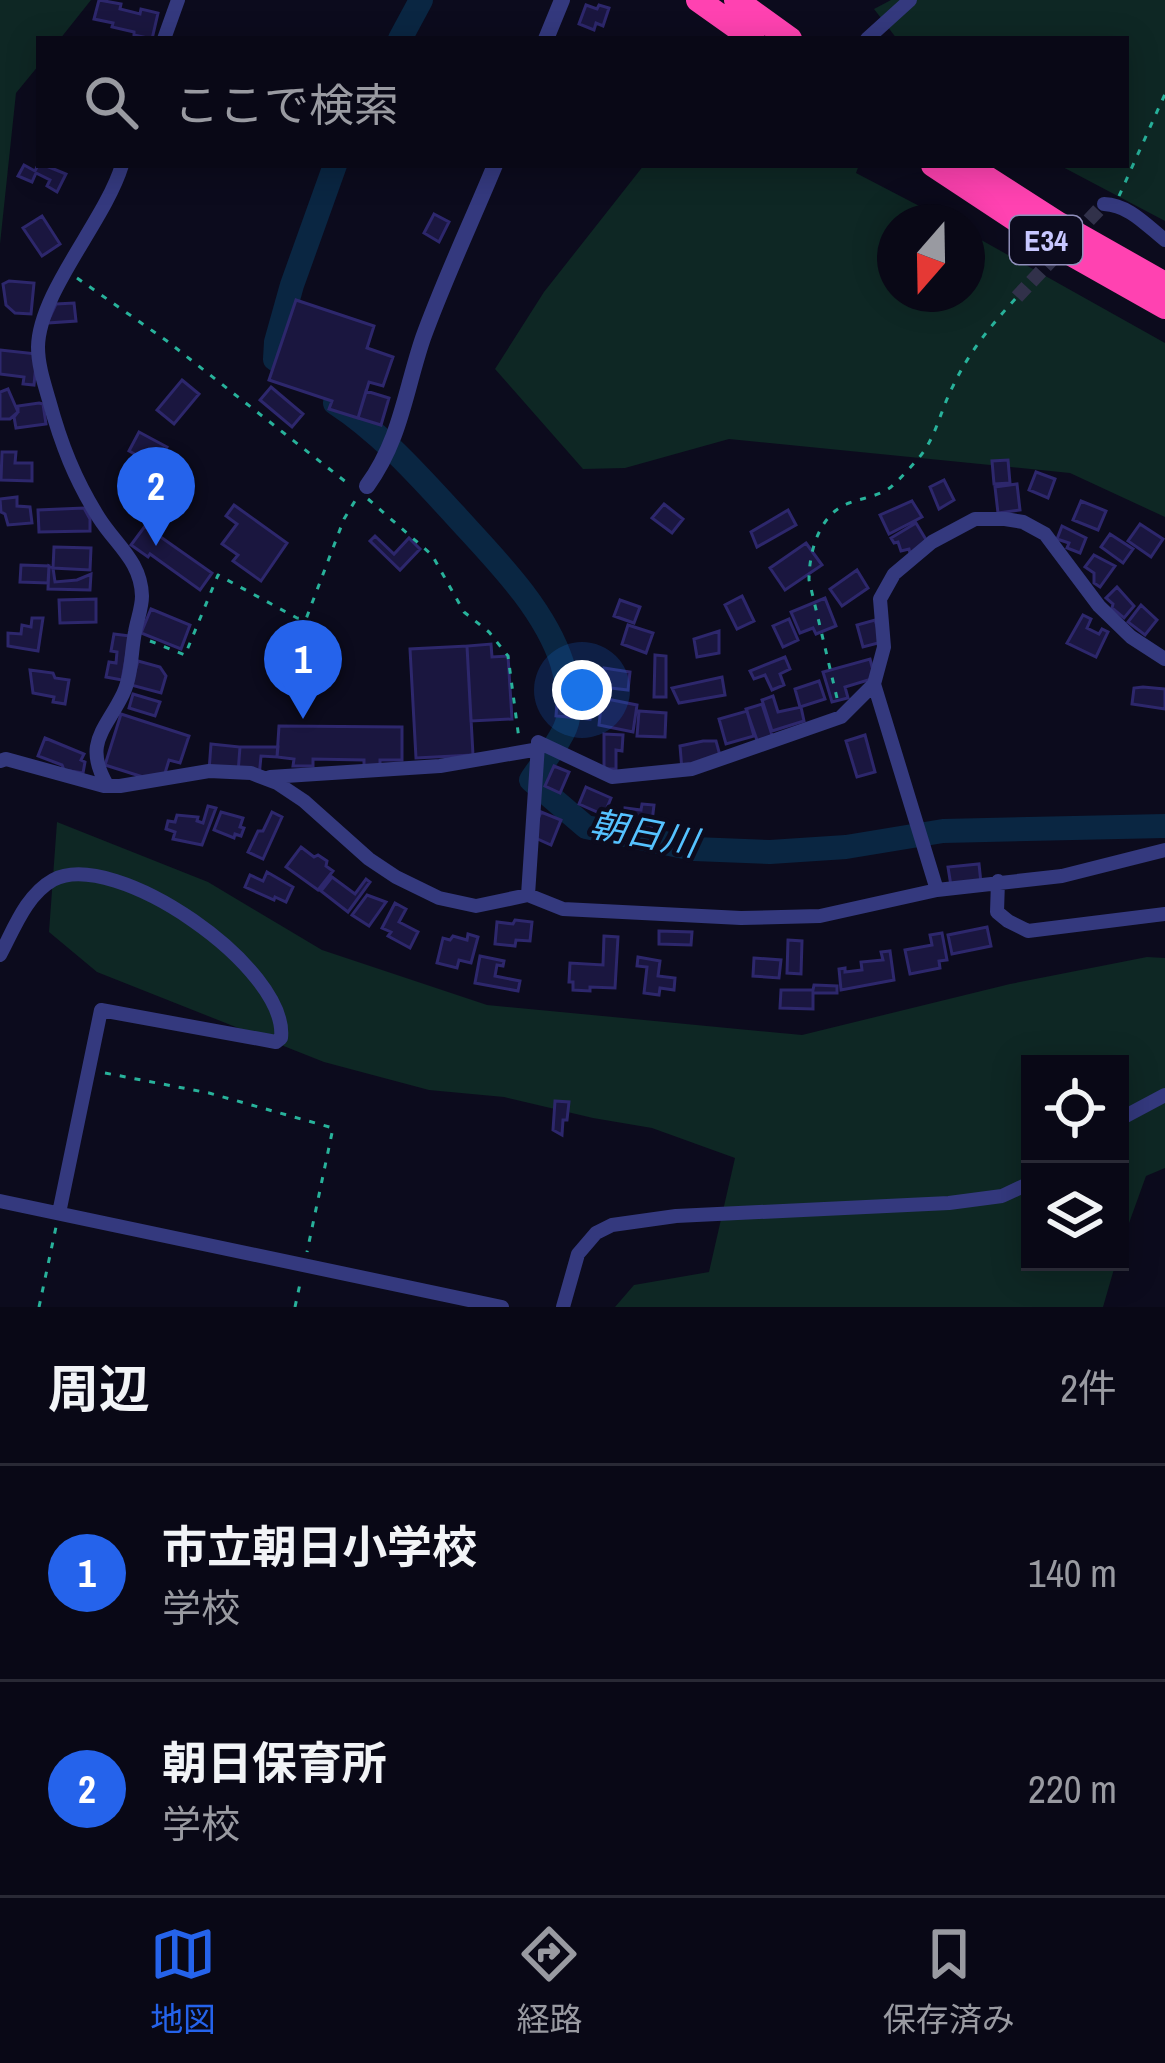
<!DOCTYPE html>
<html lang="ja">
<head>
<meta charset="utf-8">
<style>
	:root { --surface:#090816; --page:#12111f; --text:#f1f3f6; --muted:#999aa1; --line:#292935; --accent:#2563eb }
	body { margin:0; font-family:"Archivo Narrow","Noto Sans JP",sans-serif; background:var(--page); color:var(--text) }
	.controls { position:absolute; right:36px; bottom:36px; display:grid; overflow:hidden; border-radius:0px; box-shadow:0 6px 30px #0003 }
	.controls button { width:108px; height:108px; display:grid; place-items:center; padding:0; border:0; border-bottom:3px solid var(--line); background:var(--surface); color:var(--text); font:60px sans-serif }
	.compass { position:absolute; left:877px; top:204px; width:108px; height:108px; border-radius:50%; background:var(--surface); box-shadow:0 6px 30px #0003; rotate:200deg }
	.you { position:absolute; left:582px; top:690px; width:42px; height:42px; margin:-30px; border:9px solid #fff; border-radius:50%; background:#1a73e8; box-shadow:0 0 0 18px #1a73e833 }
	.badge { display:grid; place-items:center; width:78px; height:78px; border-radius:50%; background:var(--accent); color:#fff; font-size:39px; font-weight:700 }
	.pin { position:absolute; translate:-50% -99px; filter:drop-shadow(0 3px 6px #0008) }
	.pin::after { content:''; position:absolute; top:63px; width:42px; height:36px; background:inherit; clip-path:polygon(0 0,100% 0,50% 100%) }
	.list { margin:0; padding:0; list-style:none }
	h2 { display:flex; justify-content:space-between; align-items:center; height:156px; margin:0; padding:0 48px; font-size:51px }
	h2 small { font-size:39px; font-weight:400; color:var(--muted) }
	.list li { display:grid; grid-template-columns:78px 1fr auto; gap:36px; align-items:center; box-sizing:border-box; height:216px; padding:0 48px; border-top:3px solid var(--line) }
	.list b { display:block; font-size:45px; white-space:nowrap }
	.list p { margin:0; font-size:39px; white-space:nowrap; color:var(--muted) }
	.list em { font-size:39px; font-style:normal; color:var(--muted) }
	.icon { flex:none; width:66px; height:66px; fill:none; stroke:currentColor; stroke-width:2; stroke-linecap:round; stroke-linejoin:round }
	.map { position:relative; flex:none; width:1165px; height:1307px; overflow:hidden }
	.search { position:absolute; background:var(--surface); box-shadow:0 6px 30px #0003; left:36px; right:36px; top:36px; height:132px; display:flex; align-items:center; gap:30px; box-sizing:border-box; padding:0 42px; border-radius:0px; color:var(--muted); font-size:45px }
	.sheet { height:588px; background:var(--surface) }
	nav { display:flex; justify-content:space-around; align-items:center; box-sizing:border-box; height:168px; border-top:3px solid var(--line); background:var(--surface); font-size:33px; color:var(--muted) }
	nav a { display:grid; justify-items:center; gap:6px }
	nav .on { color:var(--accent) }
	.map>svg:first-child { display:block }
	.green { fill:#0e2724 }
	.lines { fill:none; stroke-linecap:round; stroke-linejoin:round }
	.river { stroke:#0a2642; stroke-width:24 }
	.building { fill:#1a163f; stroke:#2d276c; stroke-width:3 }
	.minor-tunnel { stroke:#31314a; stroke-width:14; stroke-dasharray:14 7; stroke-linecap:butt }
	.path { stroke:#28b29b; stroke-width:3; stroke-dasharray:6 9; stroke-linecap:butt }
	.minor { stroke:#34397e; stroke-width:14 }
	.tertiary { stroke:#34397e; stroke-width:16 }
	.motorway { stroke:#ff42b1; stroke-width:24 }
	.labels { text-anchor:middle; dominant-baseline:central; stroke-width:9; stroke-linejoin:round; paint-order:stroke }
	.shield { fill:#0c0b1d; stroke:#8f8fbb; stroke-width:3 }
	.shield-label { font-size:30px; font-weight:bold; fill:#c7c7ff }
	.water-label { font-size:36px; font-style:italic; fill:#55c2ff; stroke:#0c0b1d }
</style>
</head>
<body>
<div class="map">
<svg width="1165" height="1307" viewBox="0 0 1165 1307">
	<rect width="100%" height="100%" fill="#0c0b1d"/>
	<path class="green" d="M0,0H91L60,39H39V65L16,93L0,244Z
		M891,0H1165V221L1059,165H1126V39H897L874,9Z
		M644,165H859L856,173L950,222H895V294H967V232L1165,343V517L1070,473L729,439L625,468L583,469L495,369L544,292Z
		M57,822L208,882L322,950L487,1005L802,1035L1010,984L1147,957L1165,958V1168L1146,1176L1120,1248V1064H1030V1262H1116L1103,1307H615L634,1285L709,1272L735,1158L652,1128L593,1118L504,1097L429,1090L324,1062L97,972L49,932Z"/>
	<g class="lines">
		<path class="river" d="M400,39L421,0
			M302,378L275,359L276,342L292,285L335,165
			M335,403C381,433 418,475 455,515C494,558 544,607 562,663C567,679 570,701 568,718C566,736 541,764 531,780L586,827L694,849L770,852L846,847L943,831L1165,826"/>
	</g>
	<path class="building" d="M99,0L121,4L120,9L140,14L141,9L158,13L152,39L134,35V32L112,27L113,23L94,19Z
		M586,5L597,9L599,5L609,8L603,26L596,23L594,30L579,24Z
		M39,163L66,174L57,192L47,186L50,180L36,173L32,182L18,176L24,165L35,171Z
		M434,214L449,222L439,242L424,233Z
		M42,216L60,244L42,256L23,228Z
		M9,281L34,283L31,314L15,313L6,305L3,284Z
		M296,300L374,326L367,348L393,357L383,386L369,382L358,418L329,409L332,401L269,380Z
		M74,303L76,321L47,323L56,304Z
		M0,350L37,354L34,385L23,384L24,377L0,374Z
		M182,380L199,394L174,424L157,410Z
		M271,387L303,414L292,427L260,400Z
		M8,389L18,412L10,419H0V392Z
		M366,391L389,398L381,425L358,418Z
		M39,403L43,404L46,424L16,428L14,417L18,412V406Z
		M139,432L167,447L157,466L129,451Z
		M2,452H16L15,463H32V481L1,480Z
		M1008,460L1010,483L994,484L992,461Z
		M1036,472L1055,479L1048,498L1029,490Z
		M944,480L954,500L939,509L930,487Z
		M1017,484L1020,510L998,513L995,487Z
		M17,497V506L30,507L32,523L8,525L5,514L1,512L0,499Z
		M912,501L922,517L889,534L880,515Z
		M1081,501L1106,511L1098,530L1073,520Z
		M664,504L683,519L672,533L652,518Z
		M234,505L287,543L261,581L233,561L238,555L222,544L237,524L226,516Z
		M84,508L90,519V531L39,532L38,510Z
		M788,510L796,525L757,547L751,532Z
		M916,523L928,543L910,553L909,549L901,551L898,542L894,543L891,538Z
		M1140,524L1163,539L1151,557L1128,541Z
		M145,526L212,573L200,590L150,554L148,557L131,545Z
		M1062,526L1086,538L1080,553L1067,548L1069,543L1057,539Z
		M1110,534L1133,549L1123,563L1101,547Z
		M375,536L394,554L409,538L420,549L400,570L370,541Z
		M806,543L822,565L785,590L770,568Z
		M54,547L91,548L90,570L53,568Z
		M1094,555L1115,566L1100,587L1094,583V573L1085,567Z
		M21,565L49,566L48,583L20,582Z
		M49,566L53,568L55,582L77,580L91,574L90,590L48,589Z
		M857,570L868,588L842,606L830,589Z
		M1117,587L1134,606L1124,618L1112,608L1113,604L1106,598Z
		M742,596L754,621L737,629L725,605Z
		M825,598L836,626L816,634L813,628L800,633L791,612Z
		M96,599V622L60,623L59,600Z
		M620,600L640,607L634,623L614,616Z
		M1141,605L1157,620L1145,635L1128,622Z
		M151,609L190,625L181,649L141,633Z
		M1083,615L1091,619L1087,628L1099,634L1102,629L1108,632L1096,657L1067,643Z
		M32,618H43L38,651L8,646V633L21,634L22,625L31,627Z
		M789,619L798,640L783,647L773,626Z
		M875,620L882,642L863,647L857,625Z
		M628,625L653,633L646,653L622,644Z
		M719,631V653L697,657L694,639Z
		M114,634L130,636L122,680L106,677L109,662L116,663L117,652L111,651Z
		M491,644L492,657L508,656L512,719L471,721L467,646Z
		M467,646L473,755L416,758L410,649Z
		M655,655L666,656V697H654Z
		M785,657L790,669L780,674L784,685L772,690L765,675L754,679L750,671Z
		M870,659L875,678L845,687L848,698L832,702L823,672Z
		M138,661L160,667L166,676L161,693L131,685Z
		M604,668L630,672L628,690L602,687Z
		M30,670L53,673L55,678L69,680L65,704L53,702L54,697L33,693Z
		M722,677L725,695L679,703L672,688Z
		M819,681L825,699L800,707L795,689Z
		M1143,687L1165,689V709L1132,704L1134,688Z
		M558,691L592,693L590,719L556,716Z
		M133,694L160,702L155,716L129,708Z
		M773,696L778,712L801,707L804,721L772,731L762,700Z
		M602,698L637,705L633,732L599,725Z
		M762,704L773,738L758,743L746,709Z
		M639,711L666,713L665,737L637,736Z
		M747,711L754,736L726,744L719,719Z
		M121,714L189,736L180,763L169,760L162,783L105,765Z
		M279,726L402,727V760H380V766H364V760L313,759V766H293L294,759L277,757Z
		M604,734L623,735L622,751L616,750V769H604Z
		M865,735L875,772L857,777L846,741Z
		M45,738L84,754L81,760L85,762L83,773L64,770L62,765L38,756Z
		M703,741H716L721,759L682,770L680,746Z
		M211,744L240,747L238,773L209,771Z
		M240,747H278L277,757L261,756L259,777L238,773Z
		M554,766L569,772L560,793L545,786Z
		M586,787L611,798L604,815L579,804Z
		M642,804L654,805L651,830L623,826L625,808L641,810Z
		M208,806L216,808L202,845L173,839L175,832L166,829L168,821L175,822L177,815L198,817L197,821L203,823Z
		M221,812L243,818L240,827L244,828L241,836L235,834L234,838L214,830Z
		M272,812L282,817L263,859L248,852L258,831H263Z
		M541,812L561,820L551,845L531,836Z
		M301,847L314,857L318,855L327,861L326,866L333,871L318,890L286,867Z
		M979,864L981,883L951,886L948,867Z
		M267,872L293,887L286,902L275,897L274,900L245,887L250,875L263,881Z
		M332,877L355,894L366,879L370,882L348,912L321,891Z
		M367,895L386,902L369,926L352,915Z
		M395,903L406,909L399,922L418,932L410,948L388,936L391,932L382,928Z
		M515,920L532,922L530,941L516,940L515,946L495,944L497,922L513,924Z
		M987,927L991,946L952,954L948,935Z
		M659,931L692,932L691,945L659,944Z
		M942,933L947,960L939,961L940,968L910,974L905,950L932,945L930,935Z
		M468,934L478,937L471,963L459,960L457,968L437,963L443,938L450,940L453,936L467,940Z
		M604,936L618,937L615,988L590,987V991L573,990V982H569L570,963L603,965Z
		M788,940L802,941L801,974L787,973Z
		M890,951L894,980L841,990L839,969L845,968V972L862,970L861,962L883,960L881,952Z
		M480,956L504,961L503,966L497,965L495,976L520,981L518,991L475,983Z
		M638,957L660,961L658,976L675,978L674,990L660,988L659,995L644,993L647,967L637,966Z
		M754,958L781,960L779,978L753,976Z
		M814,985L837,986V993H813V1009L780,1008L781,990H813Z
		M555,1101L569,1102L567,1120H563L562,1135L553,1130Z"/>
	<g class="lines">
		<path class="minor-tunnel" d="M1017,297L1104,204"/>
		<path class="path" d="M1119,196L1165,94
			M77,278L167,341L351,486
			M368,499L432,555L464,612L489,632L508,656L519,739
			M150,641L185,655L218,575L297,618L306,619L344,519L358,496
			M837,698L809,580C809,552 819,514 849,503C863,498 879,496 891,487C900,479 909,469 917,460C936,439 940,411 953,386C969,352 992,324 1017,297
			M105,1073L209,1093L333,1128L307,1252
			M39,1307L56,1227
			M295,1307L301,1279"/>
		<path class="minor" d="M164,39L178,0
			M867,39L910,0
			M1104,204C1129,205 1146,225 1165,240
			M874,684L937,890
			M538,742L612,777L692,769L841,717L874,684L884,647L880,599L894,574L932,542L975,519H1005L1023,522L1045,534L1099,606L1131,637L1165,659
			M0,761L6,759L104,786H120L209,771L251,773L277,783L304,801L369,859L396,877L439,898L476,906L528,895L563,909L741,918L820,916L937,890L1062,876L1165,850
			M270,777L440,766L539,749
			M107,785C83,743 105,731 123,694C132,675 131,652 135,632C137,620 142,608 142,596C141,561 116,545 99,518C75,480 61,444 49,400C44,383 38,365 38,347C39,292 105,221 122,165
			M998,881L997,912L1008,921L1028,931L1165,914
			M528,895L538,745
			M0,955C14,929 26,895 53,880C114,847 289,968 281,1038L276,1042L101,1010L59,1213
			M1120,1119L1165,1095
			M0,1201L502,1307
			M563,1307L578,1254L596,1233L612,1225L676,1216L949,1203L1002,1196L1030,1183"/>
		<path class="tertiary" d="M546,39L562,0
			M367,486C401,439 405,391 423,338C444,280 471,223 495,165"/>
		<path class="motorway" d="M698,0L753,39
			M736,0L790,39
			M933,165L1048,241L1165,307
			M967,165L1059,224L1165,284"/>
	</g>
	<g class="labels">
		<rect class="shield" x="1010" y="216" width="72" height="48" rx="9"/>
		<g class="shield-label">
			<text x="1046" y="240">E34</text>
		</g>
		<g class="water-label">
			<text transform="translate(644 833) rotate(11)">朝日川</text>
		</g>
	</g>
</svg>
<div class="controls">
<button><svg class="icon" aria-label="locate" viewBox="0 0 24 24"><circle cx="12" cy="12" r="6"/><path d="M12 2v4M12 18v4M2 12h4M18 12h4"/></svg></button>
<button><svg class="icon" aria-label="layers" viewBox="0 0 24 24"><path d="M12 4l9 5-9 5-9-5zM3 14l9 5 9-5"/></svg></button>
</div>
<svg class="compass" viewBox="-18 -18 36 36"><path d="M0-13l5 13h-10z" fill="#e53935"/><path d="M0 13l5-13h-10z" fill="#999aa1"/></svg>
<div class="you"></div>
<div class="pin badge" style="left:303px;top:719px">1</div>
<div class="pin badge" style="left:156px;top:546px">2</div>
<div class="search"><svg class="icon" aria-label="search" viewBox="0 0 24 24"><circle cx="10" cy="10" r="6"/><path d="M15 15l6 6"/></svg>ここで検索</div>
</div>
<section class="sheet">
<h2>周辺<small>2件</small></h2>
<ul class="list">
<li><span class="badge">1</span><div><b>市立朝日小学校</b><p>学校</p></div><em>140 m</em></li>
<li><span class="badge">2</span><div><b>朝日保育所</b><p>学校</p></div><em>220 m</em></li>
</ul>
</section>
<nav>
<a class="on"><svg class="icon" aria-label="map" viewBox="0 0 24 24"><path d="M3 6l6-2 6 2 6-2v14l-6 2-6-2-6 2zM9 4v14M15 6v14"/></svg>地図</a>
<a><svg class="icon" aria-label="directions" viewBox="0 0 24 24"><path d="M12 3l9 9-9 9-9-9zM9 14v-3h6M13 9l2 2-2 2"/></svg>経路</a>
<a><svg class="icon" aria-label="saved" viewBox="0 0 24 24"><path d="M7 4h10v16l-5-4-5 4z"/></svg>保存済み</a>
</nav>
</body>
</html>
